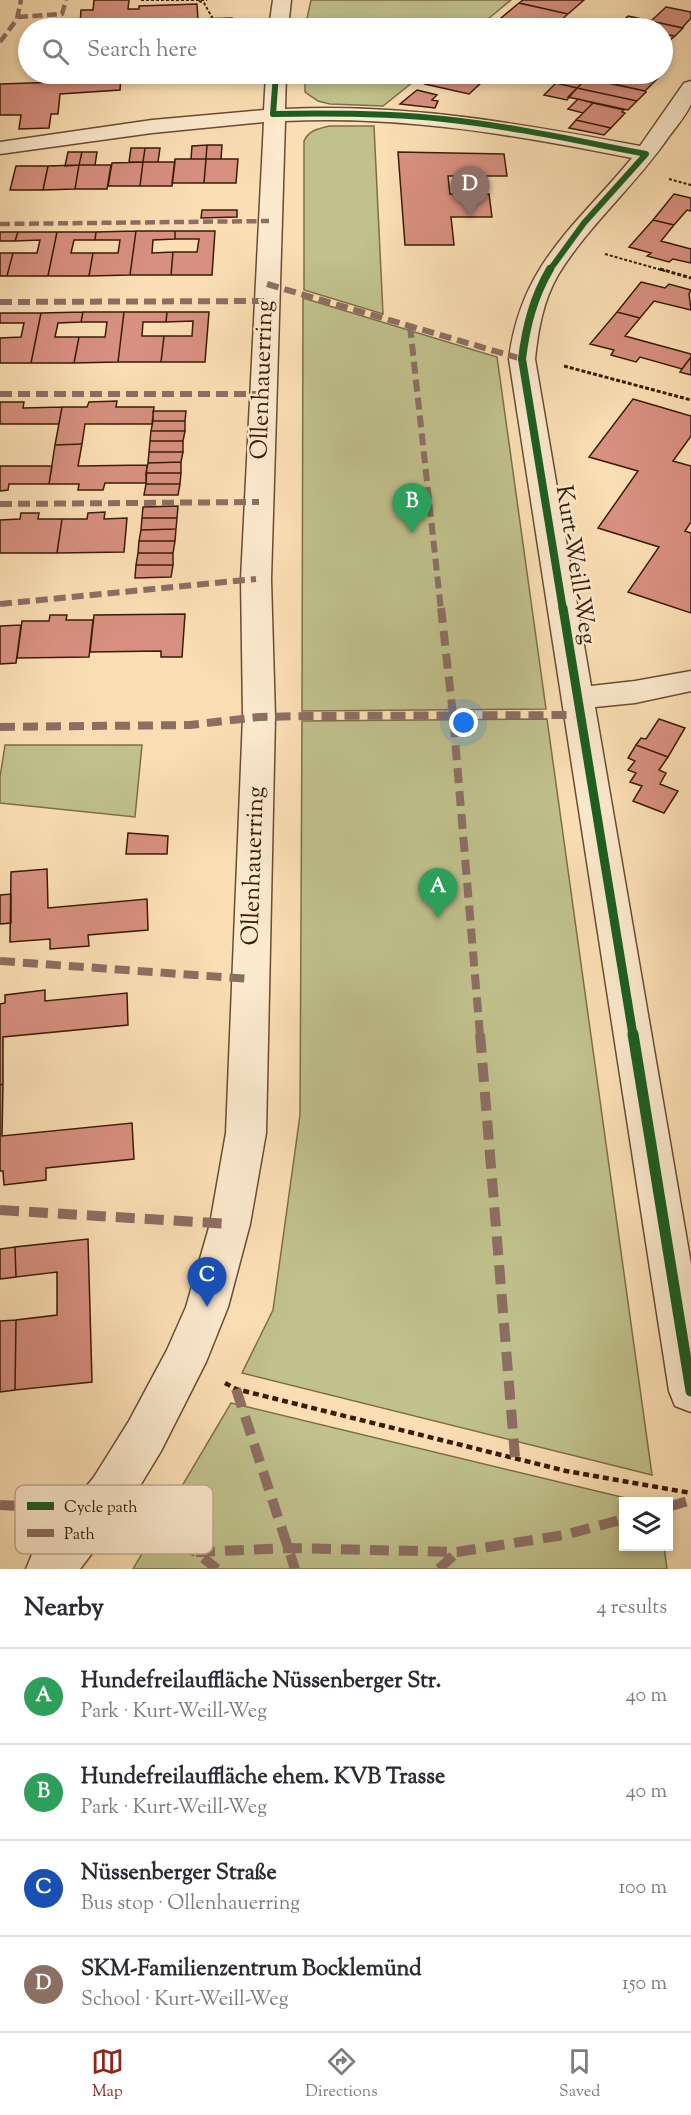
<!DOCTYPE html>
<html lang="en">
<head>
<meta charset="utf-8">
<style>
	:root { --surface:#fff; --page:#f7f7f7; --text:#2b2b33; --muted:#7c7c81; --line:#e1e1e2; --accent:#8f2418 }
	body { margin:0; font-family:"Sorts Mill Goudy",serif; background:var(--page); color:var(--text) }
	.controls { position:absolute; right:18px; bottom:18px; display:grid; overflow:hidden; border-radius:0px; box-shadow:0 3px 9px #0003 }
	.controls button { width:54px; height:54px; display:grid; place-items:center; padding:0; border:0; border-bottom:2px solid var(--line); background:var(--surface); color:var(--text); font:30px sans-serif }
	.you { position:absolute; left:464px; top:723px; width:21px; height:21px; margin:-15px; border:4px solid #fff; border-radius:50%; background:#1a73e8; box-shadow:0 0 0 9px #1a73e833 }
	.badge { display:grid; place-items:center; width:39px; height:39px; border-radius:50%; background:var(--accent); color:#fff; font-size:20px; font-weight:700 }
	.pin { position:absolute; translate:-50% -50px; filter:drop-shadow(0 2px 3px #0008) }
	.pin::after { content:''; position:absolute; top:32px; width:21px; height:18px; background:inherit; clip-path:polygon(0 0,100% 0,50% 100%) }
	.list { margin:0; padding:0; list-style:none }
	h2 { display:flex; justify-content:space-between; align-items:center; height:78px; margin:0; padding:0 24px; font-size:26px }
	h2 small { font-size:20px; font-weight:400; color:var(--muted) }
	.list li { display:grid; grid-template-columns:39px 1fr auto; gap:18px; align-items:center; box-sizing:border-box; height:96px; padding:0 24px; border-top:2px solid var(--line) }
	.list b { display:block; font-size:22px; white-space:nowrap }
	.list p { margin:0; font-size:20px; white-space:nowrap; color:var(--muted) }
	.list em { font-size:20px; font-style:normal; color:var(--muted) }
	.icon { flex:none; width:33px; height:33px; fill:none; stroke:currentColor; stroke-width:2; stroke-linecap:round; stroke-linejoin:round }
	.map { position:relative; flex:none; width:691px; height:1569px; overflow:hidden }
	.search { position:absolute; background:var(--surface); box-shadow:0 3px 9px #0003; left:18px; right:18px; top:18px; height:66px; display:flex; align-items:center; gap:15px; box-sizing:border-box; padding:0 21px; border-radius:33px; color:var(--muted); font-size:22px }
	.sheet { height:462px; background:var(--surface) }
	nav { display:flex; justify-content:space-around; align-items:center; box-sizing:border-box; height:84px; border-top:2px solid var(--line); background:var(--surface); font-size:16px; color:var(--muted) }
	nav a { display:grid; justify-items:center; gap:3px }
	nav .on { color:var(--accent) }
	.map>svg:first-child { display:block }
	.green { fill:#c0c18c; stroke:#7d6e49; stroke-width:1.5 }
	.building { fill:#d89080; stroke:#3a1b06; stroke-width:1.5 }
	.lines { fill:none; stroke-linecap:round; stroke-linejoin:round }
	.street-casing { stroke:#6a4c32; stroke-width:3 }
	.path-far2 { stroke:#3a1b06; stroke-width:2; stroke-dasharray:3 2; stroke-linecap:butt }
	.path-far1 { stroke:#3a1b06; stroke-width:3; stroke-dasharray:4 2; stroke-linecap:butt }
	.path { stroke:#3a1b06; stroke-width:4.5; stroke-dasharray:6 4; stroke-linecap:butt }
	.street { fill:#fceace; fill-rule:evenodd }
	.quiet-far3 { stroke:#8d6e63; stroke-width:4.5; stroke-dasharray:10 4.5; stroke-linecap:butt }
	.quiet-far2 { stroke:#8d6e63; stroke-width:6; stroke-dasharray:12 6; stroke-linecap:butt }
	.quiet-far1 { stroke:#8d6e63; stroke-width:8; stroke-dasharray:15 8; stroke-linecap:butt }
	.quiet { stroke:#8d6e63; stroke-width:10; stroke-dasharray:19 10; stroke-linecap:butt }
	.cycleway-far3-casing { stroke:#fceace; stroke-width:8 }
	.cycleway-far2-casing { stroke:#fceace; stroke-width:10 }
	.cycleway-far1-casing { stroke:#fceace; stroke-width:13 }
	.cycleway-casing { stroke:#fceace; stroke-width:15 }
	.cycleway-far3 { stroke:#1b5e20; stroke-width:6 }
	.cycleway-far2 { stroke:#1b5e20; stroke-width:8 }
	.cycleway-far1 { stroke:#1b5e20; stroke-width:9 }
	.cycleway { stroke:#1b5e20; stroke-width:11 }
	.labels { text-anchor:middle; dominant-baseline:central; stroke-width:5; stroke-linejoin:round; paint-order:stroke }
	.street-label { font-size:24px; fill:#3a1b06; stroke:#fceace }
	.key { fill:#fceace; stroke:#c2ac92; stroke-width:1.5 }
	.key-label { font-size:16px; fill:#3a1b06 }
</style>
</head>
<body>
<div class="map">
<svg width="691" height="1569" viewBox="0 0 691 1569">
	<rect width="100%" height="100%" fill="#fbdfb4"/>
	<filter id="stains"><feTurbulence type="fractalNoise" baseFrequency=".00333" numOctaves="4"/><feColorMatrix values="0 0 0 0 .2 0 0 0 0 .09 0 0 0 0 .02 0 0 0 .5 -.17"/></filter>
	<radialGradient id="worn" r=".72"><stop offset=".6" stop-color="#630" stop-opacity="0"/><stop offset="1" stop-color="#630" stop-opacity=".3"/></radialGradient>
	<path class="green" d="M311,0H511L477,28H305Z
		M305,74H423L383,106L330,104L318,101L305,92Z
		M329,126H374L383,314L304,290V141C309,130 318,129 329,126Z
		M303,298L497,357L546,709L302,711Z
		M547,719L652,1475L242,1373L273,1310L300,1115L302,721Z
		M5,745H142L135,817L0,803V777Z
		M231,1403L638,1501L624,1502V1546L664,1547L667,1569H133Z"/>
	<path class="building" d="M94,0H129L128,9H139V6L197,4L198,19L232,18V28H87V23L80,24L81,10H93Z
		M523,0H584L568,14L519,3Z
		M519,3L568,14L552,28H489Z
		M666,7L691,12V18L682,28L651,21Z
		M628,16L651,21L683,28L675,36L662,34V28H639L619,24Z
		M662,34L675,36L665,44H662Z
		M61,74L121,76L120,90L60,94L58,114H51L49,128L19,129L21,115H0V84L60,82Z
		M437,74H491L469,94L425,84Z
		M566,74H567L587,78L577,88L556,83Z
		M622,74H655L661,75L645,91L612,84Z
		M587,78L645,91L646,92L637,101L577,88Z
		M556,83L577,88L567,100L544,95Z
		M577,88L637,101L628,110L568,97Z
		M417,90L437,95L432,100L438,101L435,108L400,104Z
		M578,99L593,103L583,113L568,109Z
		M593,103L624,110L622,112L625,113L611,128L576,120Z
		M576,120L611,128L604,135L569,128Z
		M207,145L206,159H191L192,146Z
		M207,145H222L221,159H206Z
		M131,148H145L143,162H129Z
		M145,148H160L158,162H143Z
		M68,152H82L79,165L65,166Z
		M82,152H97L95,165H79Z
		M398,152L504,154L507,176H448L450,194H489L492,217H451L454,245H405Z
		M175,159H206L204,183H172Z
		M206,159H238L236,183H204Z
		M143,162H175L172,186H140Z
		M143,162L140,186H108L112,163Z
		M79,165L75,189L43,190L48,166Z
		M79,165H111L107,189H75Z
		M16,166H48L43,190H10Z
		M674,194L691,198V211L687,210L674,225L653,220Z
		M202,210H237V217L201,218Z
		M653,220L674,225L661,241L691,249V263L673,259L669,262L647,256L651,253L629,247Z
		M136,231H175V239L153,240L152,253L173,252L171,275H130Z
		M136,231L130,275L89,276L93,253H118L120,240H95L96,232Z
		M175,231H215L212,275H171L173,252H197L199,239H175Z
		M0,232H18L15,241H0Z
		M18,232H57L48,276H7L13,253H37L40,240L15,241Z
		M57,232H96L95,240H74L71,253H93L89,276H48Z
		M0,253H13L7,276H0Z
		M641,282L665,288L669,284L691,290L689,294L691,310L654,301L640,318L617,312Z
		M83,312L81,322L58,323L55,337H79L74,363H31L41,313Z
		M83,312H124L118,362L74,363L79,337H105L107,322H81Z
		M124,312H167L166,322H143L142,336H164L161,362H118Z
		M167,312H209L205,362H161L164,336H192L193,321L166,322Z
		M617,312L640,318L625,336L691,354V357L682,369L640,357L636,362L611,355L614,350L590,344Z
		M0,313H41L31,363H0V338L21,337L24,323H0Z
		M691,357V375L680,372L682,369Z
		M633,399L691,416V436L673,461L691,466V522L685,531L691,533V613L628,592L659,547L598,528L638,471L589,457Z
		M117,401L116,407H154L152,424H85L82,444L55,445L62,407H87L89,402Z
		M0,402H24L23,408L62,407L59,424H0Z
		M153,411H186L185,421H153Z
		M153,421H185V431H151Z
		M151,431H185L183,441H150Z
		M150,441H183V452H149Z
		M82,444L78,466L147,465L146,483H105L103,490H78L79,484H49L55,445Z
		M149,452H183L181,462L148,463Z
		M181,462V473H146L148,463Z
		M0,466H52L49,484H9L8,490L0,491Z
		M146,473H181L180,484H146Z
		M146,484H180L178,495H144Z
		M178,506L177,518H142L143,507Z
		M105,512L104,519L127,518L124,552L57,553L62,519H87L88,513Z
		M21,513H39L38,519H62L57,553H0V520L20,519Z
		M142,518H177L176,529L141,530Z
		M176,529L175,541H139L141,530Z
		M139,541H175L173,553H138Z
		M138,553H173V565H136Z
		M136,565H173L171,577L135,578Z
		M185,614L182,657H161V651L90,652L94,615Z
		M50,615H67L66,620H93L89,657L17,658L22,621H49Z
		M21,625L16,663L0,664V626Z
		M659,719L685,728L668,757L636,745L641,738L646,739Z
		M636,745L668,757L659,770L666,773L660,784L678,791L664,813L633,801L642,786L630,782L636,773L628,770L635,761L628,758Z
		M128,833L168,836L167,854H126Z
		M47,869L48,908L147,899L148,930L88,935L89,946L50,949V939L10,942L11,872Z
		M11,894V923L0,924V895Z
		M45,990V1001L127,993L128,1025L3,1037V1084L0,1085V1004L5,1003V995Z
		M3,1084L2,1136L132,1123L134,1159L46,1168V1180L4,1185L3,1171H0V1085Z
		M88,1239L92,1382L15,1390L16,1320L57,1315V1272L16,1277L15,1247Z
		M15,1247L16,1277L0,1279V1249Z
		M16,1320L15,1390L0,1392V1321Z"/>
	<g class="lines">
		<defs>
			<path id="street" d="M273,0H291L288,28H269Z
				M266,74H286L285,109C406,103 522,124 640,146L684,83L691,81C691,88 691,98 691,104C687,114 677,126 670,135C637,184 589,224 558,275C543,301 538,330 535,359L591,686L635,681L691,671V691L635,703L595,707L691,1264V1412L675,1406L669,1391L509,359C521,264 575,227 632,158C516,135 403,115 285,121L271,579L275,717L266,1133L250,1224L228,1307L206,1362L161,1451L126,1509L80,1569H26L33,1552L94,1477L129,1421L167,1350L186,1307L210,1224L226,1133L243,717L241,579L264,122L152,133L0,154V142L152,120L264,110Z"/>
		</defs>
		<use href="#street" class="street-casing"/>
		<path class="path-far2" d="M141,0H207
			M199,1L204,3L213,19
			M669,179L691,185
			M605,254L665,271"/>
		<path class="path-far1" d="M660,269L691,278
			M564,366L691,400"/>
		<path class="path" d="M225,1383L236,1389L566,1471L691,1493"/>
		<use href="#street" class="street"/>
		<path class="quiet-far3" d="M18,17L62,14L66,0
			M0,42L17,19L21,0
			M0,224L269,221"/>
		<path class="quiet-far2" d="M267,284L522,359
			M0,302L266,301
			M410,326L441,610
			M0,394H263
			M0,504L259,502
			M0,604L256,579"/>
		<path class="quiet-far1" d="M441,608L453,715L480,1035
			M0,727L190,725L259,717L307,716L579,715
			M0,961L250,979"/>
		<path class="quiet" d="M480,1034L515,1457
			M0,1210L230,1224
			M236,1389L295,1569
			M110,1493L159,1539L196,1552L217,1569
			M0,1505L52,1508L90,1519
			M668,1507L691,1500
			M196,1552L289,1548L457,1552L564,1535L624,1519
			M439,1569L457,1552"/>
		<defs>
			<path id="cycleway-far3" d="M276,74L273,114C330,113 386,113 443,119C511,126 578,141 646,154L584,223L549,271"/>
			<path id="cycleway-far2" d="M550,269C533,298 526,327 522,359L563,610"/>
			<path id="cycleway-far1" d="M563,608L633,1035"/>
			<path id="cycleway" d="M633,1034L691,1391"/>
		</defs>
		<use href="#cycleway-far3" class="cycleway-far3-casing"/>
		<use href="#cycleway-far2" class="cycleway-far2-casing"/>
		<use href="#cycleway-far1" class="cycleway-far1-casing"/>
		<use href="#cycleway" class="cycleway-casing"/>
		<use href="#cycleway-far3" class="cycleway-far3"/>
		<use href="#cycleway-far2" class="cycleway-far2"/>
		<use href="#cycleway-far1" class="cycleway-far1"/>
		<use href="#cycleway" class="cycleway"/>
	</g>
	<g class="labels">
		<g class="street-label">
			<text transform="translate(263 380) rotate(-88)">Ollenhauerring</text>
			<text transform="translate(575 565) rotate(81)">Kurt-Weill-Weg</text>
			<text transform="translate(254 866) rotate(-88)">Ollenhauerring</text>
		</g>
	</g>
	<rect x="15" y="1485" width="198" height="69" rx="9" class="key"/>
	<rect x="27" y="1502" width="27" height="8" fill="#1b5e20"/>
	<rect x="27" y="1529" width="27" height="8" fill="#8d6e63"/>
	<g class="key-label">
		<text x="64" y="1512">Cycle path</text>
		<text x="64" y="1539">Path</text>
	</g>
	<rect width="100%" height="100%" filter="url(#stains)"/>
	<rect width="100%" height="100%" fill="url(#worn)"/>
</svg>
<div class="controls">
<button><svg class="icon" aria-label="layers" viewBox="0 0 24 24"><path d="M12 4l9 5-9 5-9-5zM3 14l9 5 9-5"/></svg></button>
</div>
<div class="you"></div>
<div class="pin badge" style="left:438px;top:918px;background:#2e9e5b">A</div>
<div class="pin badge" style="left:412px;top:533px;background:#2e9e5b">B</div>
<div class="pin badge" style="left:207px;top:1307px;background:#1a4fb4">C</div>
<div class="pin badge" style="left:470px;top:216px;background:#8d6e63">D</div>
<div class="search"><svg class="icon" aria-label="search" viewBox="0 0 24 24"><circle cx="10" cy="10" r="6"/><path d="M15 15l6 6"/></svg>Search here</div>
</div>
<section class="sheet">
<h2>Nearby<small>4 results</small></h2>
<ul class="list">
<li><span class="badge" style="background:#2e9e5b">A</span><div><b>Hundefreilauffläche Nüssenberger Str.</b><p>Park · Kurt-Weill-Weg</p></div><em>40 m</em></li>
<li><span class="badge" style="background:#2e9e5b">B</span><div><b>Hundefreilauffläche ehem. KVB Trasse</b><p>Park · Kurt-Weill-Weg</p></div><em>40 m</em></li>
<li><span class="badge" style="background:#1a4fb4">C</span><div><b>Nüssenberger Straße</b><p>Bus stop · Ollenhauerring</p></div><em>100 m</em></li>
<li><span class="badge" style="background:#8d6e63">D</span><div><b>SKM-Familienzentrum Bocklemünd</b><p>School · Kurt-Weill-Weg</p></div><em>150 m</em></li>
</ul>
</section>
<nav>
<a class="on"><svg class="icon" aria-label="map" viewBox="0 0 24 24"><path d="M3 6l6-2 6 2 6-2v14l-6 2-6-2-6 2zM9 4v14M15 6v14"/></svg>Map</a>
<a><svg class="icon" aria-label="directions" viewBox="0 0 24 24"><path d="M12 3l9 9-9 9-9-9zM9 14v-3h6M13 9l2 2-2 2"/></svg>Directions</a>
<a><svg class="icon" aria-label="saved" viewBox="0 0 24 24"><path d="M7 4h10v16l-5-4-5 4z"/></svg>Saved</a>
</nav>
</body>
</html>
